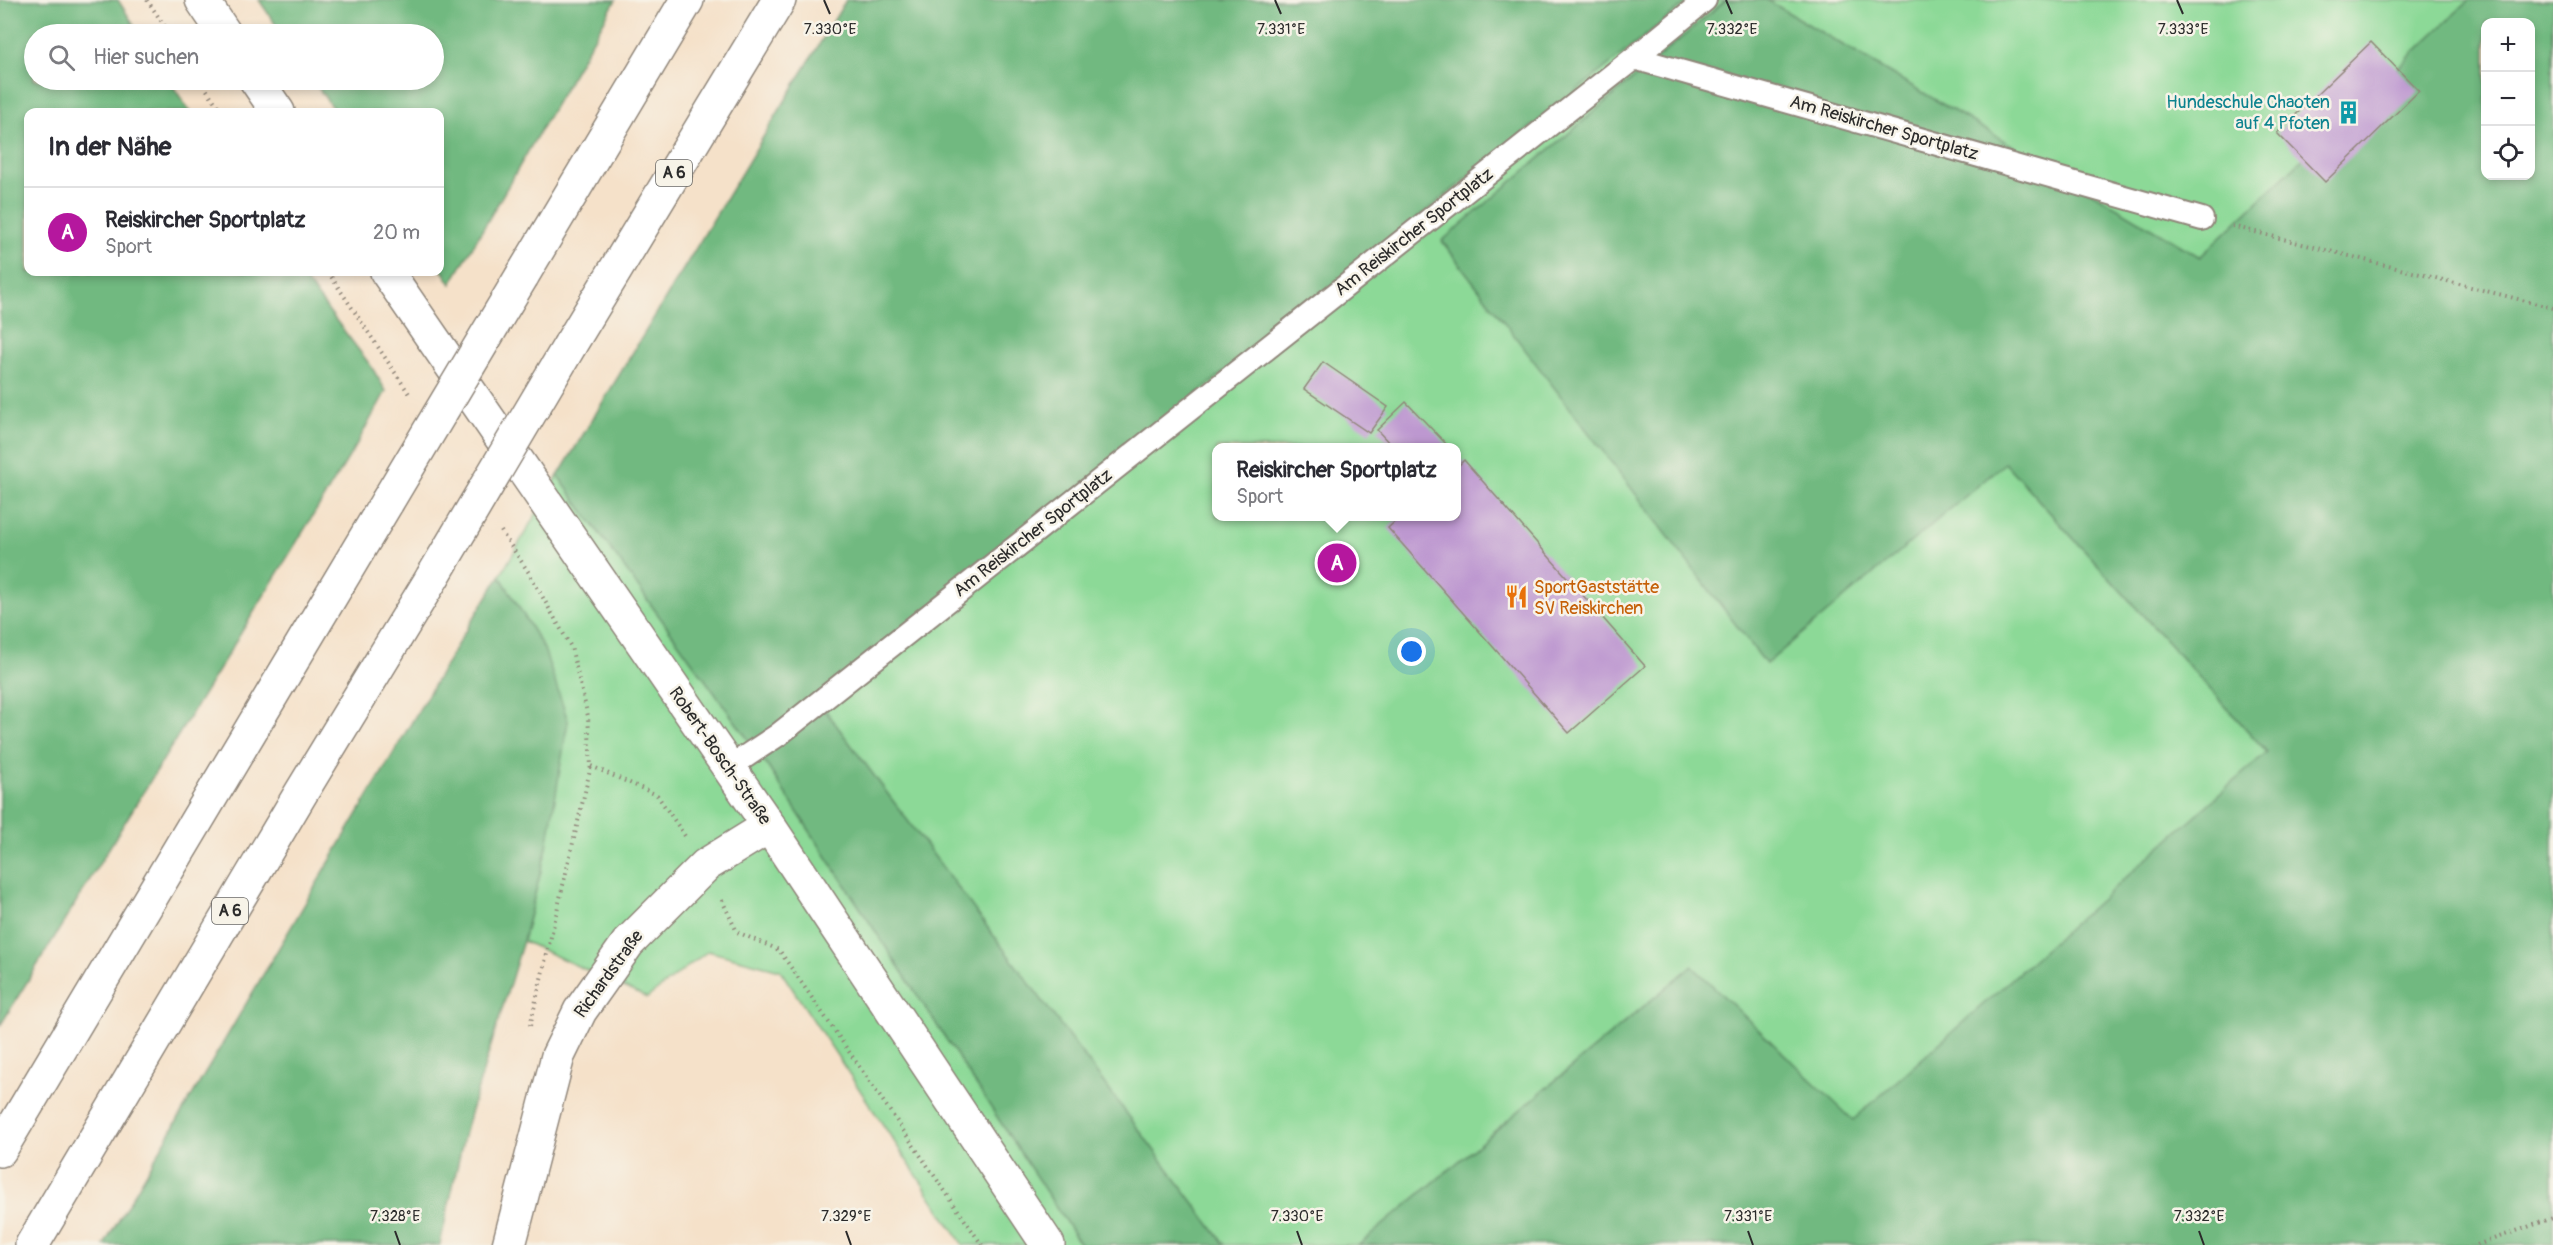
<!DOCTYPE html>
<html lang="de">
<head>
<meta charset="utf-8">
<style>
	:root { --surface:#fff; --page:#f7f7f7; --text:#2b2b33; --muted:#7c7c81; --line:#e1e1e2; --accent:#b5179e }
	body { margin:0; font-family:Pangolin,sans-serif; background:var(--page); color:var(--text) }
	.controls { position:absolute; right:18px; top:18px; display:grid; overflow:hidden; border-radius:12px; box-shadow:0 3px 9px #0003 }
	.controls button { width:54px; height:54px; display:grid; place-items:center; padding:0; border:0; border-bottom:2px solid var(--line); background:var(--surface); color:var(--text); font:30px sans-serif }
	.you { position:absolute; left:1412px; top:652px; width:21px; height:21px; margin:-15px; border:4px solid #fff; border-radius:50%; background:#1a73e8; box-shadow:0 0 0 9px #1a73e833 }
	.badge { display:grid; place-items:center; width:39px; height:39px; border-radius:50%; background:var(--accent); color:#fff; font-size:20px; font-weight:700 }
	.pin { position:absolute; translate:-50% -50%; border:3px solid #fff; box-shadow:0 2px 6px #0006 }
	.popup { position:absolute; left:1212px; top:443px; width:249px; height:78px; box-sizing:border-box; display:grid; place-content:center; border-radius:12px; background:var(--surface); filter:drop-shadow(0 2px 4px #0005); font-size:20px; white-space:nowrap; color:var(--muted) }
	.popup b { font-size:22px; color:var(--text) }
	.popup::after { content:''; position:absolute; left:50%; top:100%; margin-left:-12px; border:12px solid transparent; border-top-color:var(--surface) }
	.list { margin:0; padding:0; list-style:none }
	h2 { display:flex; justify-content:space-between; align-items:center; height:78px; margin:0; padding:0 24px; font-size:26px }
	h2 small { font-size:20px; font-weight:400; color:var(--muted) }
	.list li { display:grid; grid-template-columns:39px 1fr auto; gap:18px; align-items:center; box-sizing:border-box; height:90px; padding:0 24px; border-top:2px solid var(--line) }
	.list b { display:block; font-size:22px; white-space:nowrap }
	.list p { margin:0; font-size:20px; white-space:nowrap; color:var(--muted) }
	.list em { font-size:20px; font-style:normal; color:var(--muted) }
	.icon { flex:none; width:33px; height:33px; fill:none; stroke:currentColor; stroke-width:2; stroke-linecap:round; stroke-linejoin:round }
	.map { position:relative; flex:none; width:2553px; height:1245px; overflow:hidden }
	.search { position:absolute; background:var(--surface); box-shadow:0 3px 9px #0003; left:24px; top:24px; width:420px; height:66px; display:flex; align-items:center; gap:15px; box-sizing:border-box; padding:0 21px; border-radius:33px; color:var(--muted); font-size:22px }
	.panel { position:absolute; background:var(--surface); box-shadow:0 3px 9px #0003; left:24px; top:108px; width:420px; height:168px; border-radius:12px }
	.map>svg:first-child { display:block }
	.green { fill:#8cd997; stroke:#5c8261; stroke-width:1.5; fill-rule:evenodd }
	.forest { fill:#71b980; stroke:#4e7256; stroke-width:1.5; fill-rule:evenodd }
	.building { fill:#bd98d0 }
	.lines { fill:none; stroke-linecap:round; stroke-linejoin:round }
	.lane-casing { stroke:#90867a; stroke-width:26 }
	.street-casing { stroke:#90867a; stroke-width:36 }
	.secondary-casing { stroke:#90867a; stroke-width:36 }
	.highway-casing { stroke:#90867a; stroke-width:36 }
	.path { stroke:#90867a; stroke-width:4; stroke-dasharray:1.5 4.5; stroke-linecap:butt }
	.lane { stroke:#fff; stroke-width:22 }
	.street { stroke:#fff; stroke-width:33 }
	.secondary { stroke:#fff; stroke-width:33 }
	.highway { stroke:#fff; stroke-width:33 }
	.highway-bridge-casing { stroke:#90867a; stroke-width:36; stroke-linecap:butt }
	.highway-bridge { stroke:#fff; stroke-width:33 }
	.ticks { fill:none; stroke:#2b2b2b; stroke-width:2 }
	.labels { text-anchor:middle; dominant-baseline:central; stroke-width:5; stroke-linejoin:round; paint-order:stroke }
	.shield { fill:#f7f3e8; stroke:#686764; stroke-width:1.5 }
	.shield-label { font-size:16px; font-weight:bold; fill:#2b2b2b }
	.culture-label { font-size:18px; fill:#0d838f; stroke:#f7f3e8; text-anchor:end }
	.street-label { font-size:18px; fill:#2b2b2b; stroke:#f7f3e8 }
	.food-label { font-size:18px; fill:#c56008; stroke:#f7f3e8; text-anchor:start }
	.ticks-label { font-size:15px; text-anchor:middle; fill:#2b2b2b; stroke:#f7f3e8; stroke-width:5; stroke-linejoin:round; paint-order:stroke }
</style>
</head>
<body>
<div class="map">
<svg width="2553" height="1245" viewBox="0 0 2553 1245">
	<rect width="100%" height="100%" fill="#f7f3e8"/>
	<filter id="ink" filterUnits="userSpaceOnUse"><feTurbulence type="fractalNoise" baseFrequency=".0167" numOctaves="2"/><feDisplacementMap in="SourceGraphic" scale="12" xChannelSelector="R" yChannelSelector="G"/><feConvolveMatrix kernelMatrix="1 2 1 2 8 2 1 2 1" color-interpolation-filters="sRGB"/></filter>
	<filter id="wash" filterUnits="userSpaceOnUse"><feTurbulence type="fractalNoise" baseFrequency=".008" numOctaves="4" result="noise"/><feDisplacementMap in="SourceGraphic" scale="24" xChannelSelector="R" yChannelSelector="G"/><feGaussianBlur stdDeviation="1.35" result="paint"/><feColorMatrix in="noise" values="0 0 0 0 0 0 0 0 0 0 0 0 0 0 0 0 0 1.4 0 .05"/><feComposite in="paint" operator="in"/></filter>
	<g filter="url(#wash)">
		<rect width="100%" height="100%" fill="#f5e1c9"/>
		<path class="green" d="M1690,0H1726L1442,241L1766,664L2004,462L2267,752L1853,1121L1692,966L1359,1245H1225L816,698ZM1217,448H1457V516H1217Z
			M1767,0H2469L2200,257Z
			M558,476L766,764L1081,1245H963L780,970L708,951L647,998L523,941L547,847L544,649L500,576Z"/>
		<path class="forest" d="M0,0H118L140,34H34V80H169L190,112H28V272H299L371,366L386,391L355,447L0,1026Z
			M259,0H616L451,284L440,267V112H335L313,80H434V34H282Z
			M846,0H1690L816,698L1225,1245H1081L766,764L558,476Z
			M1726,0H1767L2200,257L2469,0H2553V1245H1359L1692,966L1853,1120L2267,752L2005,463L1766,664L1442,241ZM2486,22H2530V176H2486Z
			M500,576L544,649L568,721L547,847L523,941L466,1127L440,1245H104L463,635Z"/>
		<g id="blocks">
			<path class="building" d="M2371,42L2419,91L2325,182L2277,133Z
				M1323,362L1388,407L1369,433L1304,389Z
				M1406,402L1450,448H1394L1377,430Z
				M1464,460L1645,666L1569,733L1388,528L1401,516H1457V467Z"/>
		</g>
	</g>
	<g filter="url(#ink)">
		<use href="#blocks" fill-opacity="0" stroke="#90867a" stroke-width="1.5"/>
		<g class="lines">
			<defs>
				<path id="lane" d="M1634,58L1705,0
					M728,768L778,735L1634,58L2202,219"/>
				<path id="street" d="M509,1245L558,1056L580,1011L628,943L706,865L769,826"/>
				<path id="secondary" d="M202,0L225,34
					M256,80L278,112
					M387,272L769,826L1048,1245"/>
				<path id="highway" d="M522,276L687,0
					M570,345L779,0
					M0,1150L387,502
					M32,1245L301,793L432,578"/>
			</defs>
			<use href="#lane" class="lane-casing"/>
			<use href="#street" class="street-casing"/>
			<use href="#secondary" class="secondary-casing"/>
			<use href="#highway" class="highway-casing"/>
			<path class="path" d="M147,0L170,34
				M200,80L222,112
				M2232,226L2553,308
				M328,272L410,395
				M501,531L529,573L571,647L588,716L591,766L530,1026
				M591,766L657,795L685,836
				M722,900L737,932L779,950L982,1245
				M2477,1245L2553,1218"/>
			<use href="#lane" class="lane"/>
			<use href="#street" class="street"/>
			<use href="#secondary" class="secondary"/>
			<use href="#highway" class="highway"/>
			<defs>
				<path id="highway-bridge" d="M387,502L522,276
					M432,578L570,345"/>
			</defs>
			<use href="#highway-bridge" class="highway-bridge-casing"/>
			<use href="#highway-bridge" class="highway-bridge"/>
		</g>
	</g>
	<path class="ticks" d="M824,0L830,14M1275,0L1281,14M1726,0L1732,14M2177,0L2183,14M395,1231L400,1245M846,1231L851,1245M1297,1231L1302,1245M1748,1231L1753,1245M2199,1231L2204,1245"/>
	<defs>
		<symbol id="building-bare" viewBox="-9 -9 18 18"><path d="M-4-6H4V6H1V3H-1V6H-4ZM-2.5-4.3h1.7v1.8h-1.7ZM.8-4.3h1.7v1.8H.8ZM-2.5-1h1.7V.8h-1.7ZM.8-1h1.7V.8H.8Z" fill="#0f9aa8" stroke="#f7f3e8" stroke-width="2.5" paint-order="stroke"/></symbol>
		<symbol id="restaurant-bare" viewBox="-9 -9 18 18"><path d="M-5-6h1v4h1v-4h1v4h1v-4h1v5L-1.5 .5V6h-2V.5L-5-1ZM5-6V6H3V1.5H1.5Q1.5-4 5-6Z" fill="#e8710a" stroke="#f7f3e8" stroke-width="2.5" paint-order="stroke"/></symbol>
	</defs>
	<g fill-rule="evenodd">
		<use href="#building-bare" x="2332" y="96" width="33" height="33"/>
		<use href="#restaurant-bare" x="1500" y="580" width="33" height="33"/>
	</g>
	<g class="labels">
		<g class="shield">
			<rect x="656" y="160" width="36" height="26" rx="4.5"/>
			<rect x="212" y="898" width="36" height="26" rx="4.5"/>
		</g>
		<g class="shield-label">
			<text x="674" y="173">A 6</text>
			<text x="230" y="911">A 6</text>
		</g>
		<g class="culture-label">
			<text x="2330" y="102">Hundeschule Chaoten<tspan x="2330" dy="21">auf 4 Pfoten</tspan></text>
		</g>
		<g class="street-label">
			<text transform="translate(1884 128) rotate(16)">Am Reiskircher Sportplatz</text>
			<text transform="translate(1414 232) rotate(-38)">Am Reiskircher Sportplatz</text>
			<text transform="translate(1033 533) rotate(-38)">Am Reiskircher Sportplatz</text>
			<text transform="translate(720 756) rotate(55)">Robert-Bosch-Straße</text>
			<text transform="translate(609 974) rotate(-54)">Richardstraße</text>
		</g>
		<g class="food-label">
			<text x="1534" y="587">SportGaststätte<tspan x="1534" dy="21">SV Reiskirchen</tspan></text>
		</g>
	</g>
	<g class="ticks-label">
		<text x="830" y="34">7.330°E</text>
		<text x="1281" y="34">7.331°E</text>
		<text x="1732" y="34">7.332°E</text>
		<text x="2183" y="34">7.333°E</text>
		<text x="395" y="1221">7.328°E</text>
		<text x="846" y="1221">7.329°E</text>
		<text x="1297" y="1221">7.330°E</text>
		<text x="1748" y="1221">7.331°E</text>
		<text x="2199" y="1221">7.332°E</text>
	</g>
</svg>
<div class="controls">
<button>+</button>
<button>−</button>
<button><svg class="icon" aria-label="locate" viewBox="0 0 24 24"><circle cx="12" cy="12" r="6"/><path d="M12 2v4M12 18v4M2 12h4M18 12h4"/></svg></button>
</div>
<div class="you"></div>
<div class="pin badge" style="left:1337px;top:563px">A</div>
<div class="popup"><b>Reiskircher Sportplatz</b>Sport</div>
<div class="search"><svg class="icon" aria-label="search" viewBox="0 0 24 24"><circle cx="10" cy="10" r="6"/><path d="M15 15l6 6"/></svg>Hier suchen</div>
<section class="panel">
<h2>In der Nähe<small></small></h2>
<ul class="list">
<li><span class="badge">A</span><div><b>Reiskircher Sportplatz</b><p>Sport</p></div><em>20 m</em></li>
</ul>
</section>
</div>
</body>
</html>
